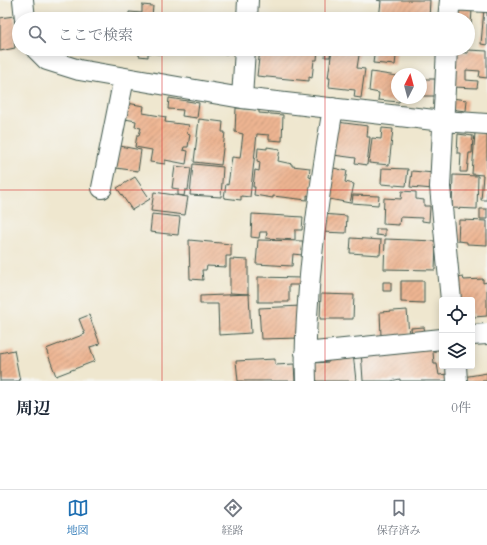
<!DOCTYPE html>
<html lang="ja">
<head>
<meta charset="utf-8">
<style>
	:root { --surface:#fff; --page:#f2f2f3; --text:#1f2937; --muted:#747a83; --line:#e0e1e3; --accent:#1f6fb2 }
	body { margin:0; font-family:Cardo,"Noto Serif JP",serif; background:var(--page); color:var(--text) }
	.controls { position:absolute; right:12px; bottom:12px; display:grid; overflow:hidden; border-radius:4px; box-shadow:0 2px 10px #0003 }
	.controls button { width:36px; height:36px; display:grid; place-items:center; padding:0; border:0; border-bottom:1px solid var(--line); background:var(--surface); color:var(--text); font:20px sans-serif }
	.compass { position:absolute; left:391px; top:68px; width:36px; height:36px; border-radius:50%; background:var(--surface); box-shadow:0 2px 10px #0003; rotate:6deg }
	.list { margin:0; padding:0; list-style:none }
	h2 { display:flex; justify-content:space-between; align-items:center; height:52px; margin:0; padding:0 16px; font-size:17px }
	h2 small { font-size:13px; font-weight:400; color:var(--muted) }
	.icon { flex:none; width:22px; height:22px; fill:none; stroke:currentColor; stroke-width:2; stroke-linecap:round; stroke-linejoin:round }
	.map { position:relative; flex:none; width:487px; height:381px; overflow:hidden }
	.search { position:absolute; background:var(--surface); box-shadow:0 2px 10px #0003; left:12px; right:12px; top:12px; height:44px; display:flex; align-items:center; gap:10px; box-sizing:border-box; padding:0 14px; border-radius:22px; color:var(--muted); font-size:15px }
	.sheet { height:108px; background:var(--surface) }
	nav { display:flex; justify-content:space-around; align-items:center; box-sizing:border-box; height:56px; border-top:1px solid var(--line); background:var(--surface); font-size:11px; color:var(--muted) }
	nav a { display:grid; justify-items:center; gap:2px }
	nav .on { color:var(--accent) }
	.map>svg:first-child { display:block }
	.building { fill:url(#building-hatch) }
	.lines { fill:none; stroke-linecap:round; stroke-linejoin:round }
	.minor-casing { stroke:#3e564b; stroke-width:22 }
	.minor { stroke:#fff; stroke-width:20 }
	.grid { fill:none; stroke:#d62828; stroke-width:1; stroke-opacity:0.55 }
</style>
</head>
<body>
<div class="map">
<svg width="487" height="381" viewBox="0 0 487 381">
	<defs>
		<pattern id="building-hatch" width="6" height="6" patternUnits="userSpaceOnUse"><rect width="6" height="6" fill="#eeb592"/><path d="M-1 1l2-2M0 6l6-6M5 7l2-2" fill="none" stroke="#c09478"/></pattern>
	</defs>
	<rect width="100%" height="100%" fill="#f6f6f2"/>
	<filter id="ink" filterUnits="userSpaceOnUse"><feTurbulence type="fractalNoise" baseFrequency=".025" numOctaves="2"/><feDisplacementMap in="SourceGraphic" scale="8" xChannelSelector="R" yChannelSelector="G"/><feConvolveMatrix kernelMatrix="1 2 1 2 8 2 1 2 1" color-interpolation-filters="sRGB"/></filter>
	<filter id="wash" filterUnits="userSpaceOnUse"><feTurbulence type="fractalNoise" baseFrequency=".012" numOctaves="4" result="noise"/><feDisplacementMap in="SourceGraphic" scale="16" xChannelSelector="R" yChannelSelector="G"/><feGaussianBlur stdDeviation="0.9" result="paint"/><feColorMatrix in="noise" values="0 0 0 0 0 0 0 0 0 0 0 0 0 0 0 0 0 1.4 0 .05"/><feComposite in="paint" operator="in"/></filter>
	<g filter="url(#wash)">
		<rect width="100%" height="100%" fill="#efe7cf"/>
		<g id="blocks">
			<path class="building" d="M377,0H430L429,19H379L381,1Z
				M142,5L153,6L152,16L163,17V19H129V12L142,13Z
				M456,8L472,9L470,45H468V19H456Z
				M484,9H487V45L481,44Z
				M14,16L17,37H14L15,48L0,51V18Z
				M126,49H161L160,54L148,53V57L139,56V52L126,51Z
				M208,49H227V54L208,52Z
				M260,49H318L317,60H314L312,78L309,77V81L257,76Z
				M326,49H331L330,57H325Z
				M332,49H360L357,68L365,69L361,98L354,97L355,90L329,87L330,78H328Z
				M375,49H397L395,65L373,63Z
				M468,50L487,51V78L479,77L480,71L466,70V80L478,81L477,88L453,87L455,52L468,53Z
				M371,72L397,76V98H400L399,102L378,100L379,93L369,91Z
				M421,79H435V96H421Z
				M169,98L199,103L197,118L182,116L183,110L168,109Z
				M451,98L467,100L466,111L450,109Z
				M127,103L144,106L143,113L166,117L165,122L189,125L187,133L190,134L188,147H184L183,150L188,151L186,164L165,160V164L150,162L152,150L135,147L137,135H139L141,128L135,127L136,121L125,119Z
				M236,108L259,110V113L283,115L282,141L269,140V135L257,134L250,197L241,196V200L224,198L226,184L228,185L232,157L240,158L243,134L235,132Z
				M199,119L223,122L222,132H225L221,165L194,162Z
				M337,122L368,126L367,137H370L367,165L355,163L356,158L333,155Z
				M382,128L393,129L389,165L369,163L372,138L381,139Z
				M475,133L487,134V200H481L483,175L472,174Z
				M458,134L473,136L472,153H469L467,172H460L461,153H457Z
				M120,146L141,150L138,171L116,168Z
				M267,147L280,149L278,161L292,164V166L310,168L309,177L313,178L311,196L307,195V200L273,196V198L254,195L255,187H253L255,170L259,171L260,162L257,161L258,148L267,149Z
				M193,164L223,167L221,197L190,195Z
				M175,166L191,168L188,190H185L184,196L178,195V189L172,188Z
				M329,167L347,171L345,182L354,184L350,203L324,198Z
				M382,168L408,169L406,186L381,184Z
				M412,171L434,173L433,189L410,187Z
				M453,175L478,176L477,209L452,208Z
				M135,177L150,199L132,210L117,188Z
				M402,191L416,192V199L424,200V206H430L429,222L422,221V218L400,217L399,225L383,224L384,198L401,199Z
				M154,192L188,197L185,215L151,211Z
				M353,195L379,196L378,205L352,203Z
				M480,209H487V219H480Z
				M152,214L180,217L178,235L150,232Z
				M252,214L303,217L302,230H295V240L266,238L267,232H260L259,238L251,237Z
				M322,214L347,216L346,233L321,232Z
				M459,220L487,221V245L467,244V242L458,241Z
				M376,229H385V236L376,235Z
				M351,238L381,240L380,255L350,253Z
				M385,239L436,241L435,270L384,269Z
				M189,240L231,244V256H226V267L207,266L206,270H202L203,280L190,279Z
				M258,240L303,241L302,255L293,254L292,266L256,264Z
				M230,259L248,260V294L230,293Z
				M258,277L301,278V285H289V302H258Z
				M463,277L464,280L483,279V283L487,282V316L474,317V314H472V300H458L457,278Z
				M401,281H424V303L401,302Z
				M383,282H391V291H383Z
				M249,294L251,333L219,335L218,304H200V296Z
				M321,294L354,295L353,319H320Z
				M301,306L300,338L261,339L259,308Z
				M407,310L409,335L381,336L380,312Z
				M89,315L100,344L90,347L95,361L56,376L46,349L85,334L79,319Z
				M424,327L425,333L412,335L411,328Z
				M435,345V352H433L434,364H437L439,375L448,374L449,381H400V379L391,381H363L361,350Z
				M14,350L20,381H0V353Z
				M353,353L356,381H315L313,363L329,362L328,357Z
				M275,359V365L294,364L295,381H238L236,361Z
				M487,373V381H463V377Z"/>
		</g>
	</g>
	<g filter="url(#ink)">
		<use href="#blocks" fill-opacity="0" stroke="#3e564b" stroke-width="1"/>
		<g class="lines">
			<defs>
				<path id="minor" d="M23,0L25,19
					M450,0L487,2
					M247,19L248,0
					M448,19L450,0
					M36,49L47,60L79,70L242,98L443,121L487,124
					M447,49L440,187L451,300
					M242,98L245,49
					M102,188L124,78
					M472,335L487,334
					M305,353L442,339
					M456,366L457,381
					M306,381C305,354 306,328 308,302C312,237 322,173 333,108"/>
			</defs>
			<use href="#minor" class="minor-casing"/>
			<use href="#minor" class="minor"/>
		</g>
	</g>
	<path class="grid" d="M162,0V19M325,0V19M162,49V381M325,49V381M0,190H487"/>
</svg>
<div class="controls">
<button><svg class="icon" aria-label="locate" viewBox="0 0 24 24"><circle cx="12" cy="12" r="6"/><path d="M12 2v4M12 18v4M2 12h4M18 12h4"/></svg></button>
<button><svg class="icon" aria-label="layers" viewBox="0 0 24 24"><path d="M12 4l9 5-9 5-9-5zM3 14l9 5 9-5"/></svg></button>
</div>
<svg class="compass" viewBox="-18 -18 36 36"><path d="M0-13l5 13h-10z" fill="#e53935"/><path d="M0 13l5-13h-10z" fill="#747a83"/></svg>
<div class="search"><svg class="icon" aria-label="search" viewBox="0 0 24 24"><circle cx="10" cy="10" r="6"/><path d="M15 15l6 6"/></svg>ここで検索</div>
</div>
<section class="sheet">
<h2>周辺<small>0件</small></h2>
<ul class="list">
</ul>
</section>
<nav>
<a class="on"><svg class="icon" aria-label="map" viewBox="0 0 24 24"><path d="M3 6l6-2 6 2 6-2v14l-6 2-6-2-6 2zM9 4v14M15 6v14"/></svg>地図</a>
<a><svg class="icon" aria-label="directions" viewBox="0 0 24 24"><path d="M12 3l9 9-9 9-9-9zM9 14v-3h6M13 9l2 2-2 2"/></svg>経路</a>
<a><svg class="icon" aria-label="saved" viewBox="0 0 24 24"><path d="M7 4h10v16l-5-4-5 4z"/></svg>保存済み</a>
</nav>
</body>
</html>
